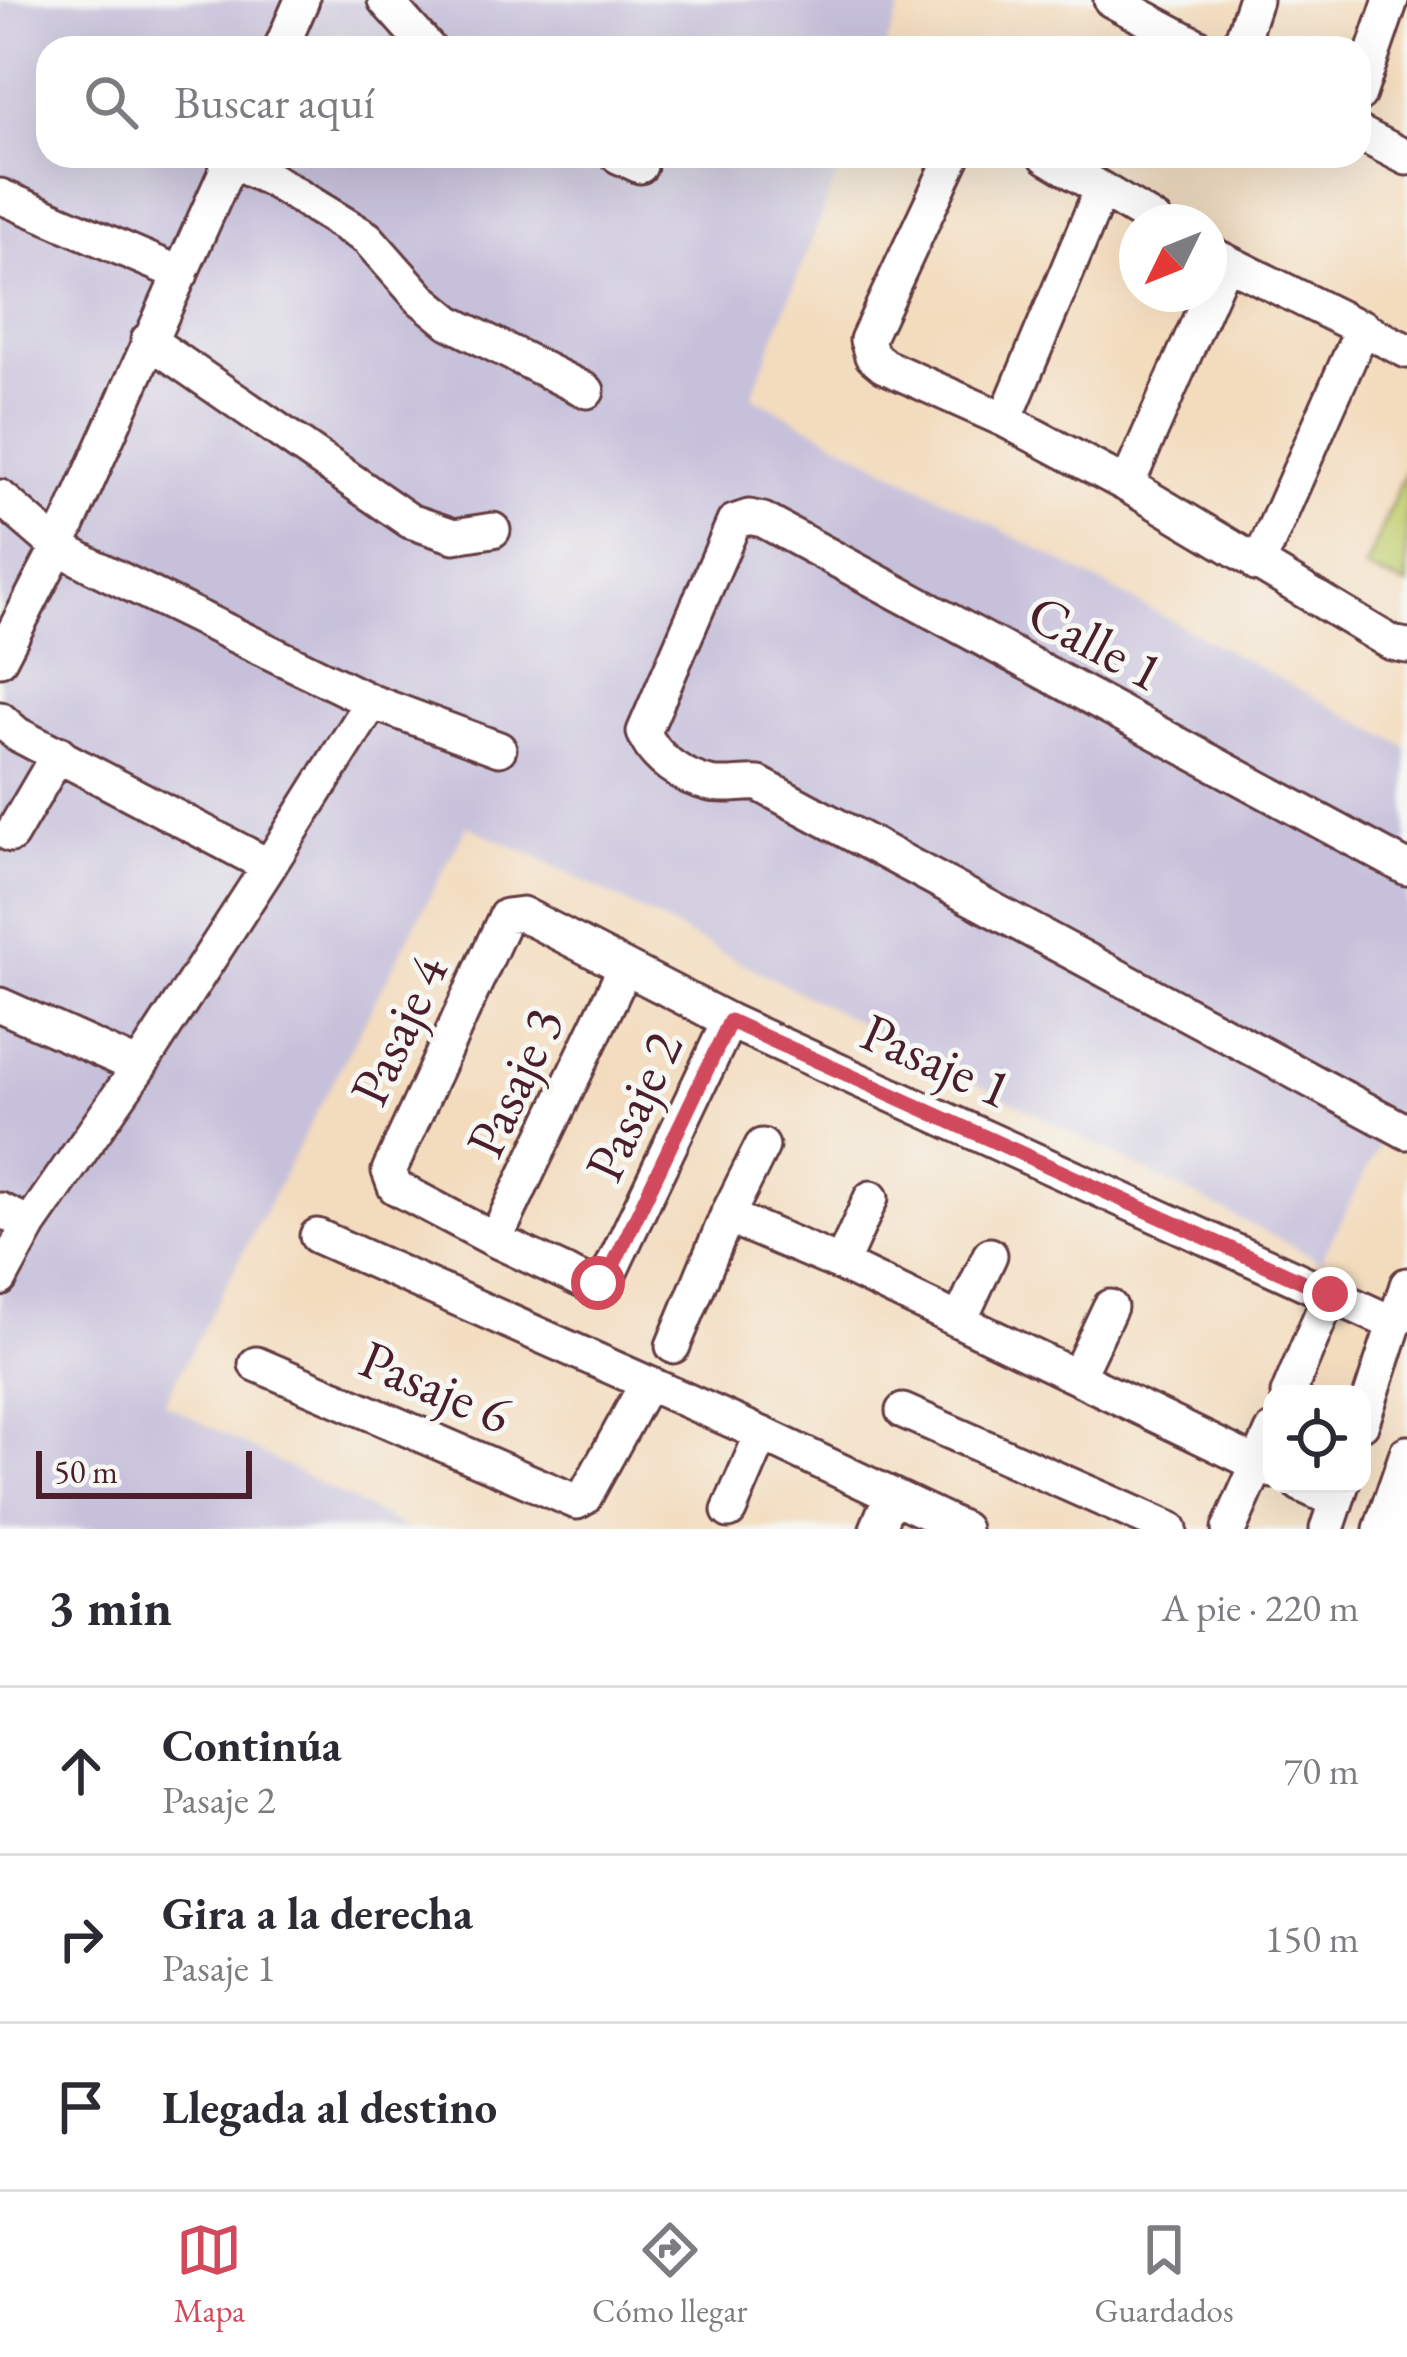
<!DOCTYPE html>
<html lang="es">
<head>
<meta charset="utf-8">
<style>
	:root { --surface:#fff; --page:#f7f7f7; --text:#2b2b33; --muted:#7c7c81; --line:#e1e1e2; --accent:#d1495b }
	body { margin:0; font-family:"EB Garamond",serif; background:var(--page); color:var(--text) }
	.controls { position:absolute; right:36px; bottom:36px; display:grid; overflow:hidden; border-radius:24px; box-shadow:0 12px 48px #0002 }
	.controls button { width:108px; height:108px; display:grid; place-items:center; padding:0; border:0; border-bottom:3px solid var(--line); background:var(--surface); color:var(--text); font:60px sans-serif }
	.compass { position:absolute; left:1119px; top:204px; width:108px; height:108px; border-radius:50%; background:var(--surface); box-shadow:0 12px 48px #0002; rotate:227deg }
	.scale { position:absolute; left:36px; bottom:30px; width:216px; box-sizing:border-box; padding-left:12px; border:6px solid #4a1f2b; border-top:0; font-size:33px; line-height:42px; white-space:nowrap; color:#4a1f2b; -webkit-text-stroke:9px #f6f6f2; paint-order:stroke }
	.stop { position:absolute; width:36px; height:36px; margin:-27px; border:9px solid #d1495b; border-radius:50%; background:#fff }
	.stop.end { background:#d1495b; border-color:#fff; box-shadow:0 3px 12px #0008 }
	.list { margin:0; padding:0; list-style:none }
	h2 { display:flex; justify-content:space-between; align-items:center; height:156px; margin:0; padding:0 48px; font-size:51px }
	h2 small { font-size:39px; font-weight:400; color:var(--muted) }
	.list li { display:grid; grid-template-columns:78px 1fr auto; gap:36px; align-items:center; box-sizing:border-box; height:168px; padding:0 48px; border-top:3px solid var(--line) }
	.list b { display:block; font-size:45px; white-space:nowrap }
	.list p { margin:0; font-size:39px; white-space:nowrap; color:var(--muted) }
	.list em { font-size:39px; font-style:normal; color:var(--muted) }
	.icon { flex:none; width:66px; height:66px; fill:none; stroke:currentColor; stroke-width:2; stroke-linecap:round; stroke-linejoin:round }
	.map { position:relative; flex:none; width:1407px; height:1529px; overflow:hidden }
	.search { position:absolute; background:var(--surface); box-shadow:0 12px 48px #0002; left:36px; right:36px; top:36px; height:132px; display:flex; align-items:center; gap:30px; box-sizing:border-box; padding:0 42px; border-radius:36px; color:var(--muted); font-size:45px }
	.sheet { height:660px; background:var(--surface) }
	nav { display:flex; justify-content:space-around; align-items:center; box-sizing:border-box; height:168px; border-top:3px solid var(--line); background:var(--surface); font-size:33px; color:var(--muted) }
	nav a { display:grid; justify-items:center; gap:6px }
	nav .on { color:var(--accent) }
	.map>svg:first-child { display:block }
	.industrial { fill:#c6c0da }
	.green { fill:#c1cf71; stroke:#86774e; stroke-width:3 }
	.lines { fill:none; stroke-linecap:round; stroke-linejoin:round }
	.minor-casing { stroke:#633b41; stroke-width:39 }
	.minor { stroke:#fff; stroke-width:33 }
	.route { stroke:#d1495b; stroke-width:15 }
	.labels { text-anchor:middle; dominant-baseline:central; stroke-width:10; stroke-linejoin:round; paint-order:stroke }
	.street-label { font-size:54px; fill:#4a1f2b; stroke:#f6f6f2 }
</style>
</head>
<body>
<div class="map">
<svg width="1407" height="1529" viewBox="0 0 1407 1529">
	<rect width="100%" height="100%" fill="#f6f6f2"/>
	<filter id="ink" filterUnits="userSpaceOnUse"><feTurbulence type="fractalNoise" baseFrequency=".00833" numOctaves="2"/><feDisplacementMap in="SourceGraphic" scale="24" xChannelSelector="R" yChannelSelector="G"/><feConvolveMatrix kernelMatrix="1 2 1 2 8 2 1 2 1" color-interpolation-filters="sRGB"/></filter>
	<filter id="wash" filterUnits="userSpaceOnUse"><feTurbulence type="fractalNoise" baseFrequency=".004" numOctaves="4" result="noise"/><feDisplacementMap in="SourceGraphic" scale="48" xChannelSelector="R" yChannelSelector="G"/><feGaussianBlur stdDeviation="2.7" result="paint"/><feColorMatrix in="noise" values="0 0 0 0 0 0 0 0 0 0 0 0 0 0 0 0 0 1.4 0 .05"/><feComposite in="paint" operator="in"/></filter>
	<g filter="url(#wash)">
		<rect width="100%" height="100%" fill="#f3dcbe"/>
		<path class="industrial" d="M0,0H904L885,48H48V156H844L752,396L1407,747V1089L1321,1261L537,857L467,826L164,1403L407,1529H0Z"/>
		<path class="green" d="M1407,467V586L1365,569Z"/>
	</g>
	<g filter="url(#ink)">
		<g class="lines">
			<defs>
				<path id="minor" d="M385,0L428,48
					M1111,0L1201,48
					M281,48L302,0
					M1239,48L1255,0
					M1359,94L1391,0
					M1359,133L1407,158
					M618,156L640,166
					M953,156L867,340L872,356L884,366L1005,420L1127,485L1392,643L1407,646
					M1046,156L1156,222
					M231,161L272,180L367,238L421,299L449,322L587,391
					M0,196L181,274
					M1209,253L1407,351
					M148,340L410,521L454,536L493,530
					M1005,420L1101,190
					M1127,485L1225,262
					M0,497L58,547L91,565L372,702L269,866L17,734L0,719
					M1258,565L1363,327
					M0,659L58,547L233,156
					M372,702L499,749
					M11,835L59,753
					M1407,868L763,520L749,517L734,522L644,732C653,758 683,778 710,784C725,787 743,783 759,784L1407,1132
					M0,1005L139,1067L269,866
					M729,1021L608,1276L597,1283L585,1282L495,1240L395,1187L389,1171L506,916L522,914L729,1021L1395,1324
					M0,1210L30,1224L0,1279
					M727,1216L841,1264L1272,1471
					M30,1224L139,1067
					M317,1236L762,1434L963,1529
					M495,1240L625,968
					M841,1264L871,1198
					M960,1320L990,1255
					M673,1346L727,1216L762,1146
					M256,1364L577,1502L584,1498L646,1385
					M1077,1377L1110,1307
					M1288,1394L1330,1294
					M903,1411L1170,1529
					M1362,1423L1407,1285
					M1300,1484L1336,1501
					M729,1511L762,1434
					M877,1529L891,1495
					M1229,1529L1272,1432
					M1327,1529L1342,1484
					M1381,1529L1407,1453
					M1406,1529L1407,1527"/>
			</defs>
			<use href="#minor" class="minor-casing"/>
			<use href="#minor" class="minor"/>
		</g>
	</g>
	<g class="lines" filter="url(#ink)">
		<path class="route" d="M598,1283L608,1276L730,1021L1330,1294"/>
	</g>
	<g class="labels">
		<g class="street-label">
			<text transform="translate(1096 642) rotate(28)">Calle 1</text>
			<text transform="translate(398 1030) rotate(-65)">Pasaje 4</text>
			<text transform="translate(937 1060) rotate(24)">Pasaje 1</text>
			<text transform="translate(514 1082) rotate(-65)">Pasaje 3</text>
			<text transform="translate(633 1106) rotate(-65)">Pasaje 2</text>
			<text transform="translate(436 1386) rotate(23)">Pasaje 6</text>
		</g>
	</g>
</svg>
<div class="controls">
<button><svg class="icon" aria-label="locate" viewBox="0 0 24 24"><circle cx="12" cy="12" r="6"/><path d="M12 2v4M12 18v4M2 12h4M18 12h4"/></svg></button>
</div>
<svg class="compass" viewBox="-18 -18 36 36"><path d="M0-13l5 13h-10z" fill="#e53935"/><path d="M0 13l5-13h-10z" fill="#7c7c81"/></svg>
<div class="scale">50 m</div>
<div class="stop" style="left:598px;top:1283px"></div>
<div class="stop end" style="left:1330px;top:1294px"></div>
<div class="search"><svg class="icon" aria-label="search" viewBox="0 0 24 24"><circle cx="10" cy="10" r="6"/><path d="M15 15l6 6"/></svg>Buscar aquí</div>
</div>
<section class="sheet">
<h2>3 min<small>A pie · 220 m</small></h2>
<ul class="list">
<li><svg class="icon" aria-label="ahead" viewBox="0 0 24 24"><path d="M12 20V5M6 11l6-6 6 6"/></svg><div><b>Continúa</b><p>Pasaje 2</p></div><em>70 m</em></li>
<li><svg class="icon" aria-label="right" viewBox="0 0 24 24"><path d="M7 20v-9h11M14 6l5 5-5 5"/></svg><div><b>Gira a la derecha</b><p>Pasaje 1</p></div><em>150 m</em></li>
<li><svg class="icon" aria-label="arrive" viewBox="0 0 24 24"><path d="M6 21V4h12l-3 4 3 4H6"/></svg><div><b>Llegada al destino</b></div></li>
</ul>
</section>
<nav>
<a class="on"><svg class="icon" aria-label="map" viewBox="0 0 24 24"><path d="M3 6l6-2 6 2 6-2v14l-6 2-6-2-6 2zM9 4v14M15 6v14"/></svg>Mapa</a>
<a><svg class="icon" aria-label="directions" viewBox="0 0 24 24"><path d="M12 3l9 9-9 9-9-9zM9 14v-3h6M13 9l2 2-2 2"/></svg>Cómo llegar</a>
<a><svg class="icon" aria-label="saved" viewBox="0 0 24 24"><path d="M7 4h10v16l-5-4-5 4z"/></svg>Guardados</a>
</nav>
</body>
</html>
